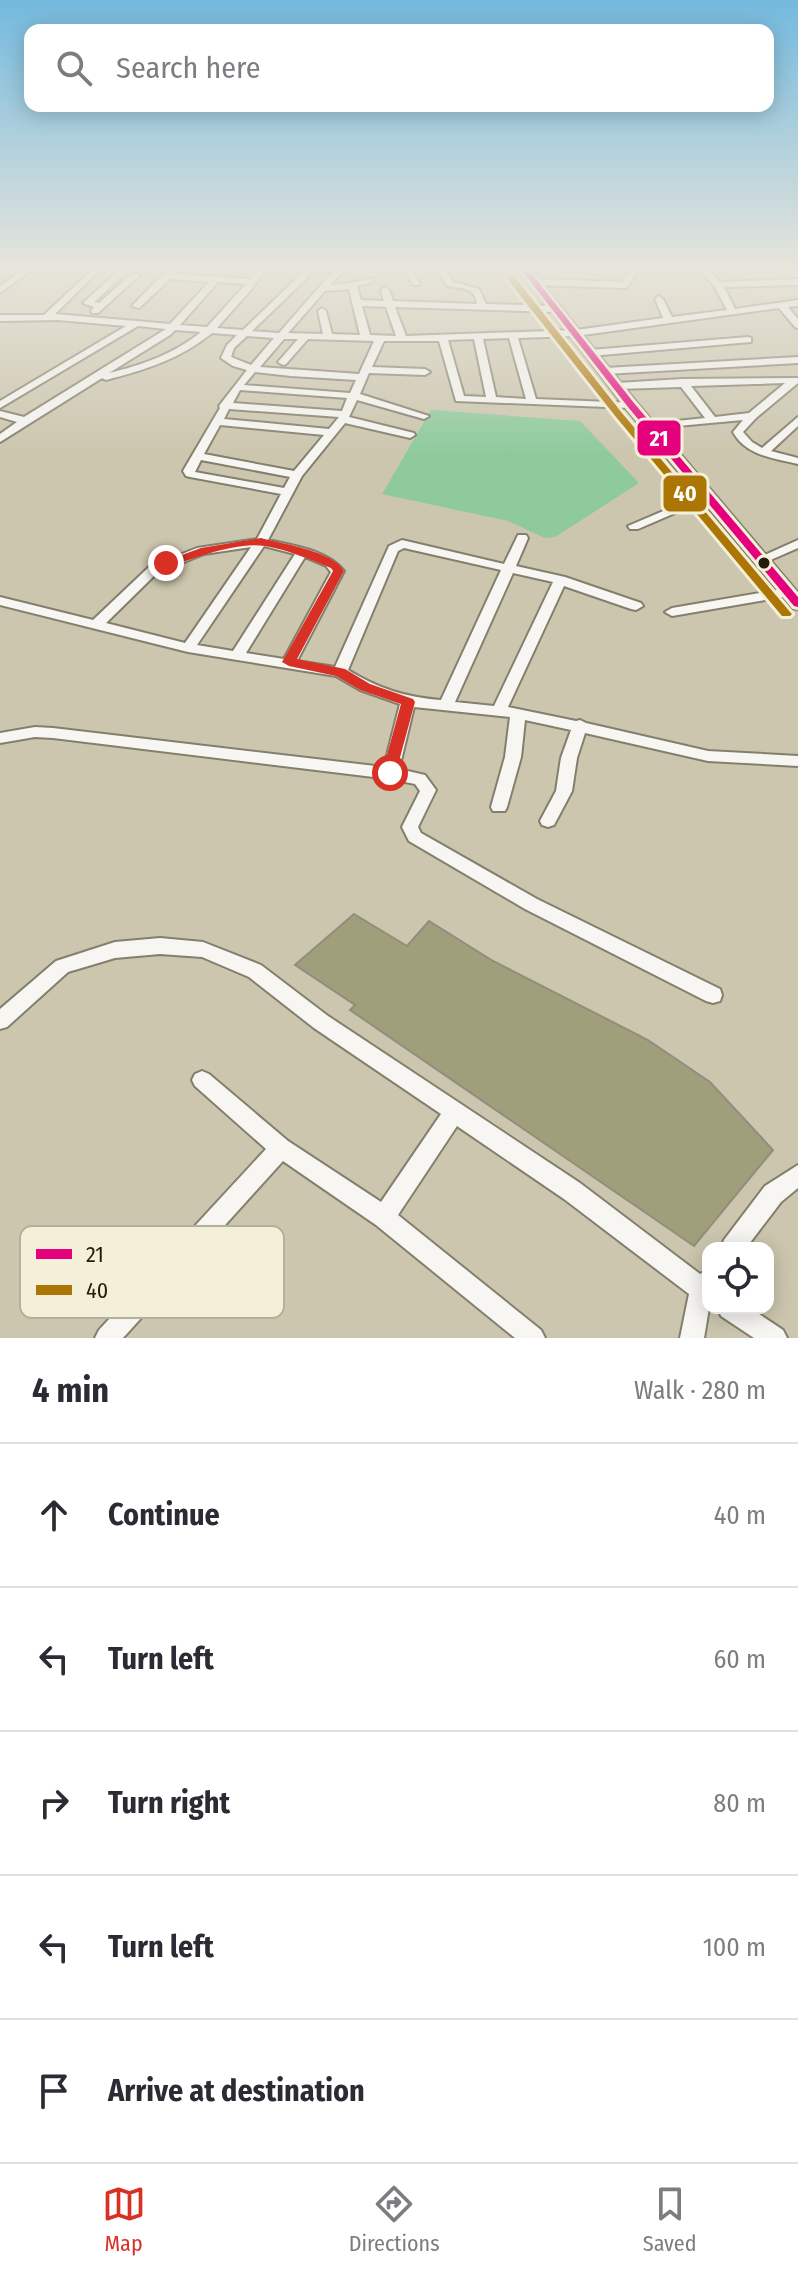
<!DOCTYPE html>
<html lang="en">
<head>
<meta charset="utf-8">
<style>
	:root { --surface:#fff; --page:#f2f2f3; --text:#2b2b33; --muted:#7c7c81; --line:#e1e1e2; --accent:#d93025 }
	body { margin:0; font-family:"Fira Sans Condensed",sans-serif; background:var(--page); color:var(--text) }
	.controls { position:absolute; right:24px; bottom:24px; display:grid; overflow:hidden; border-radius:16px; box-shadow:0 4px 20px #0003 }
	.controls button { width:72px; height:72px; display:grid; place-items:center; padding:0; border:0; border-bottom:2px solid var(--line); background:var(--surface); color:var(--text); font:40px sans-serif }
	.stop { position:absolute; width:24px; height:24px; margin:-18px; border:6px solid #d93025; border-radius:50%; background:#fff }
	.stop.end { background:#d93025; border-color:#fff; box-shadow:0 2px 8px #0008 }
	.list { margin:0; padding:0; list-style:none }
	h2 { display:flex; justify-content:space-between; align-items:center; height:104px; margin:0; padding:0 32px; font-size:34px }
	h2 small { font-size:26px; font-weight:400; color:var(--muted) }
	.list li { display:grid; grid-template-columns:52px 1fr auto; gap:24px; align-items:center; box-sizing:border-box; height:144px; padding:0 32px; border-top:2px solid var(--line) }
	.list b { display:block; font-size:30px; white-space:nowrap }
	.list em { font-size:26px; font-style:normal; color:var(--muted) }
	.icon { flex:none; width:44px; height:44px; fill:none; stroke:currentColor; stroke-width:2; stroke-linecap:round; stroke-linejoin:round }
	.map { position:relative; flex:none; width:798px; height:1338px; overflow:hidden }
	.search { position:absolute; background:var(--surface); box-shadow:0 4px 20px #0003; left:24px; right:24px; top:24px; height:88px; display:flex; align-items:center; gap:20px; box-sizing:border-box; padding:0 28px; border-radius:16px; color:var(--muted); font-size:30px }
	.sheet { height:824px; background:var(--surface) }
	nav { display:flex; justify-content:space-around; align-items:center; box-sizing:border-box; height:112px; border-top:2px solid var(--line); background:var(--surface); font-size:22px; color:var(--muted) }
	nav a { display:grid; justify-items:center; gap:4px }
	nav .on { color:var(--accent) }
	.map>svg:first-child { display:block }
	.green { fill:#8eca9c }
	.building { fill:#9f9f7b; stroke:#908e7c; stroke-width:2 }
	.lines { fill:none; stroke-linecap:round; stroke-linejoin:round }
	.street-casing { stroke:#837f6d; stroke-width:4 }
	.secondary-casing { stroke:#837f6d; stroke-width:4 }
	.street { fill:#f7f6f3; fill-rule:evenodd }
	.secondary { fill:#eeece5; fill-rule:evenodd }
	.bus-1-casing { stroke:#f4efd8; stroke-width:6 }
	.bus-2-casing { stroke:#f4efd8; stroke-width:6 }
	.bus-1 { fill:#e5007d; fill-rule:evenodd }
	.bus-2 { fill:#ac7604; fill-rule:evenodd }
	.route { fill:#d93025 }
	.bus-dot { fill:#211c0b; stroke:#f4efd8; stroke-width:3 }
	.key { fill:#f4efd8; stroke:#b5b09a; stroke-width:2 }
	.key-label { font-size:22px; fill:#211c0b }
	.line-badge { stroke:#f4efd8; stroke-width:3 }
	.badge-label { font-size:22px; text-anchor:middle; font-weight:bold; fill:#fff }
</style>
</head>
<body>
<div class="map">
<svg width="798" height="1338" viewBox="0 0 798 1338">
	<rect width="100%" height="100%" fill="#ccc6ae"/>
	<path class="green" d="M431,410L580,421L639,483L555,537L545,538L508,521L382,494Z"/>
	<path class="building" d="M354,914L407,946L429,921L493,961L648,1040L710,1082L773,1150L694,1246L350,1010L355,1005L295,965Z"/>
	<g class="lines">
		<defs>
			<path id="street" d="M26,268H35L0,293V286Z
				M94,268H102L55,314L170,324L209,282L170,279L139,308L132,306L163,274L174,268L178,271L176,274L250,279L259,268H267L249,292L217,328L243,330L298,277L304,268H347L330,285L345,284L373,278V282L357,286L361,300L384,301L381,290L385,287L389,290L393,301L477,304C475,287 461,288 447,286L437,268H445L453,282L479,289L486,304L557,306L561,309L557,312L395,307L406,336L576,330L663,318L655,299L659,296L663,299L672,317L727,310L714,286L698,268H706L720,282L798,279V285L724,287L735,309L798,300V306L788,307L798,319V328L795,327L779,308L576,336L518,338L536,399L635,403V407L631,408L456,401L439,341H384L372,367L425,369L430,372L425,375L369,373L360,394L429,416L424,419L357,400L349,417L414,433L415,435L410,438L345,423L302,476L268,540C294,546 327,550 344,571L297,661L335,667L389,546L402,540L504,564L518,535H526L528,538L516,566L565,577L641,603L643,606L636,610L631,609L564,586L508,707L576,721L580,720L586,723L708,751L798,756V766L708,761L585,733L577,758L572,791L554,825L548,827L542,825L540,821L556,791L561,758L571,730L525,720L521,757L507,807L505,811H493L491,807L505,757L510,717L414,707L399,769L425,775L436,790L418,827L421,833L537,899L720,989L722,995L720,1001L713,1003L706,1001L525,909L409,841L402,827L420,791L415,784L390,779L53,738L35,737L0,743V733L35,727L53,728L384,767L400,704L360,690L336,676L188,652L0,605V597L93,620L149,567L197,548L257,539L281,494L190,477L186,476L183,471L220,408L219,406L247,370L233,366L221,358L227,345L237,335L212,333C180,359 145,370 106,380L102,378L0,442V434L17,422L0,417V411L24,417L166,329L138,326L0,408V401L126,326L58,320L0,321V315H44ZM310,271H333L279,333L252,331L305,280ZM218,282L246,284L207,327L180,325ZM349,289L360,335L332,334L326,311L322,308L318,311L323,334L288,333L325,291ZM362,306L386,307L396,336L370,335ZM175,330L201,332C174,354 142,365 109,373L170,335ZM247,336L274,338L251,365L231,357L234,348ZM509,338L526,399L496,397L483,339ZM284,339H298L278,362L283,365L286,364L308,339L374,341L359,374L260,367ZM474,339L486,397L464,396L448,340ZM255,372L291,376L356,380L350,393L244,385ZM240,390L347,398L342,411L233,403ZM229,409L339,417L329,429L224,419ZM220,425L324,435L294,471L204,454ZM201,460L290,477L284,488L195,472ZM264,546L295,554L233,651L197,645ZM251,547L185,643L106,623L157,573L204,554ZM404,548L501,570L441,700C405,697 379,689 348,670L398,551ZM305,557L326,566L331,572L284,659L246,653ZM513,573L553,582L494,706L455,702Z
				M122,268H131L94,302L99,303L133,273L140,275L98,313H92L91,311L94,307L83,303Z
				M403,268H411L420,283L419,285H413Z
				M632,268H640L627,287L624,288L536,285L532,282L536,279L622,282Z
				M748,337L751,338V342L590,356L585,353L590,350Z
				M798,357V363L605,374L600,371L605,368Z
				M798,378V383L756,418L743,432L752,442L762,448L798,417V426L771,451L798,458V464C774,458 746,456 733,432L743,420L645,429V425L649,424L705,418L681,387L617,389L612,386L617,383L682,379ZM785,383L749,413L715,417L691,386Z
				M708,492L714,495L712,497L638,529H630L628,526Z
				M798,540V548L766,562L762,563L756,559Z
				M789,588L794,589L795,592L794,595L672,616L665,612L672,608Z
				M160,938L203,942L261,965L328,1016L580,1183L700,1274L708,1270L709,1308L704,1338H680L689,1294L564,1199L457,1126L398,1215L541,1330L545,1338H515L376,1225L283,1161L123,1338H95L99,1330L266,1149L195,1086L192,1080L195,1074L202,1071L209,1074L288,1141L381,1202L441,1114L314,1028L249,977L202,957L160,954L115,958L68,972L7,1027L0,1029V1009L56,961L115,942Z
				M798,1165V1188L781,1202L746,1248H721L724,1240L765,1186Z
				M718,1308H750L783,1330L787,1338H754L721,1316Z"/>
			<path id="secondary" d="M519,268H529L636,402L798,593V609L792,608L626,408Z"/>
		</defs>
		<use href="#street" class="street-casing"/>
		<use href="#secondary" class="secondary-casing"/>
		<use href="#street" class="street"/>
		<use href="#secondary" class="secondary"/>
		<defs>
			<path id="bus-1" d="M520,268H527L634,403L798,597V607L794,606L628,407Z"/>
			<path id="bus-2" d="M508,276H514L622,413L790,612L792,614L790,616H782L616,417L508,280Z"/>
		</defs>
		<use href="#bus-1" class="bus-1-casing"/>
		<use href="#bus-2" class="bus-2-casing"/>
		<use href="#bus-1" class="bus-1"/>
		<use href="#bus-2" class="bus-2"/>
	</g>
	<linearGradient id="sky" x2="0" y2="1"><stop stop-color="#73b9de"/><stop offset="0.59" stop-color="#e8e5db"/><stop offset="1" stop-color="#e8e5db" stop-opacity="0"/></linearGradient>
	<rect width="798" height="455" fill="url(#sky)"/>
	<path class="route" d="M261,538C283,544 333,551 344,571L297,659L345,669L370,684L413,699L415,702L395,776L390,778L382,773L401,704L360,690L336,676L289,666L282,662L333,571L331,568C309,559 288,550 265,546C236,541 194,559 166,567L160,563L201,548Z"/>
	<circle class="bus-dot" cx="764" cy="563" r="7"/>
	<rect x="20" y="1226" width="264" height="92" rx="12" class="key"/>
	<rect x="36" y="1249" width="36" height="10" fill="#e5007d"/>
	<rect x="36" y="1285" width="36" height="10" fill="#ac7604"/>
	<g class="key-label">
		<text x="86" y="1262">21</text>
		<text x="86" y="1298">40</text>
	</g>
	<g class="line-badge">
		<rect x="636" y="419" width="46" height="38" rx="8" fill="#e5007d"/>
		<rect x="662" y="474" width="46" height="39" rx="8" fill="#ac7604"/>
	</g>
	<g class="badge-label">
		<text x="659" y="446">21</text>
		<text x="685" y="501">40</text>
	</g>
</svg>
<div class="controls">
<button><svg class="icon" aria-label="locate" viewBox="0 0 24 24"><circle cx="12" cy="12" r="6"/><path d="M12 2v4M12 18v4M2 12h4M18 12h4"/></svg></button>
</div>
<div class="stop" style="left:390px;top:773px"></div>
<div class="stop end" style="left:166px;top:563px"></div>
<div class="search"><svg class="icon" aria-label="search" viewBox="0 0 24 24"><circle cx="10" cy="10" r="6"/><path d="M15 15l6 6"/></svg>Search here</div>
</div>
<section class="sheet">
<h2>4 min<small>Walk · 280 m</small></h2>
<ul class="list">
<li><svg class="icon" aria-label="ahead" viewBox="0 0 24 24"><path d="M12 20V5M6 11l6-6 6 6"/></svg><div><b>Continue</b></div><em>40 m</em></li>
<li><svg class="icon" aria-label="left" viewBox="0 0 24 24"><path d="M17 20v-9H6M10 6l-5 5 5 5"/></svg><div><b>Turn left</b></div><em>60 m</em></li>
<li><svg class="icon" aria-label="right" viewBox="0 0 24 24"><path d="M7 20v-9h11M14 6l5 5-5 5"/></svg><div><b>Turn right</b></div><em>80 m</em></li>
<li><svg class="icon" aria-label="left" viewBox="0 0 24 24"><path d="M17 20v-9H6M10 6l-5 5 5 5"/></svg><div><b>Turn left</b></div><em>100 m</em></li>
<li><svg class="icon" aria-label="arrive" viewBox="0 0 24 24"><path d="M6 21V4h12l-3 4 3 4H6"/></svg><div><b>Arrive at destination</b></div></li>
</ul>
</section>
<nav>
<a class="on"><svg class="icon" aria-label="map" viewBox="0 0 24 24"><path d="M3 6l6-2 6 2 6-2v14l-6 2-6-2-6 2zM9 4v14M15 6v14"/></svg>Map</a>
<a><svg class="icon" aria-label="directions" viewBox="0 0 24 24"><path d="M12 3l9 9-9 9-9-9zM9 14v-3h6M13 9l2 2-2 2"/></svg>Directions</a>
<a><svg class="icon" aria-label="saved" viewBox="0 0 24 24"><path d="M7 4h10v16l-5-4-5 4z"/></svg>Saved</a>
</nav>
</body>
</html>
